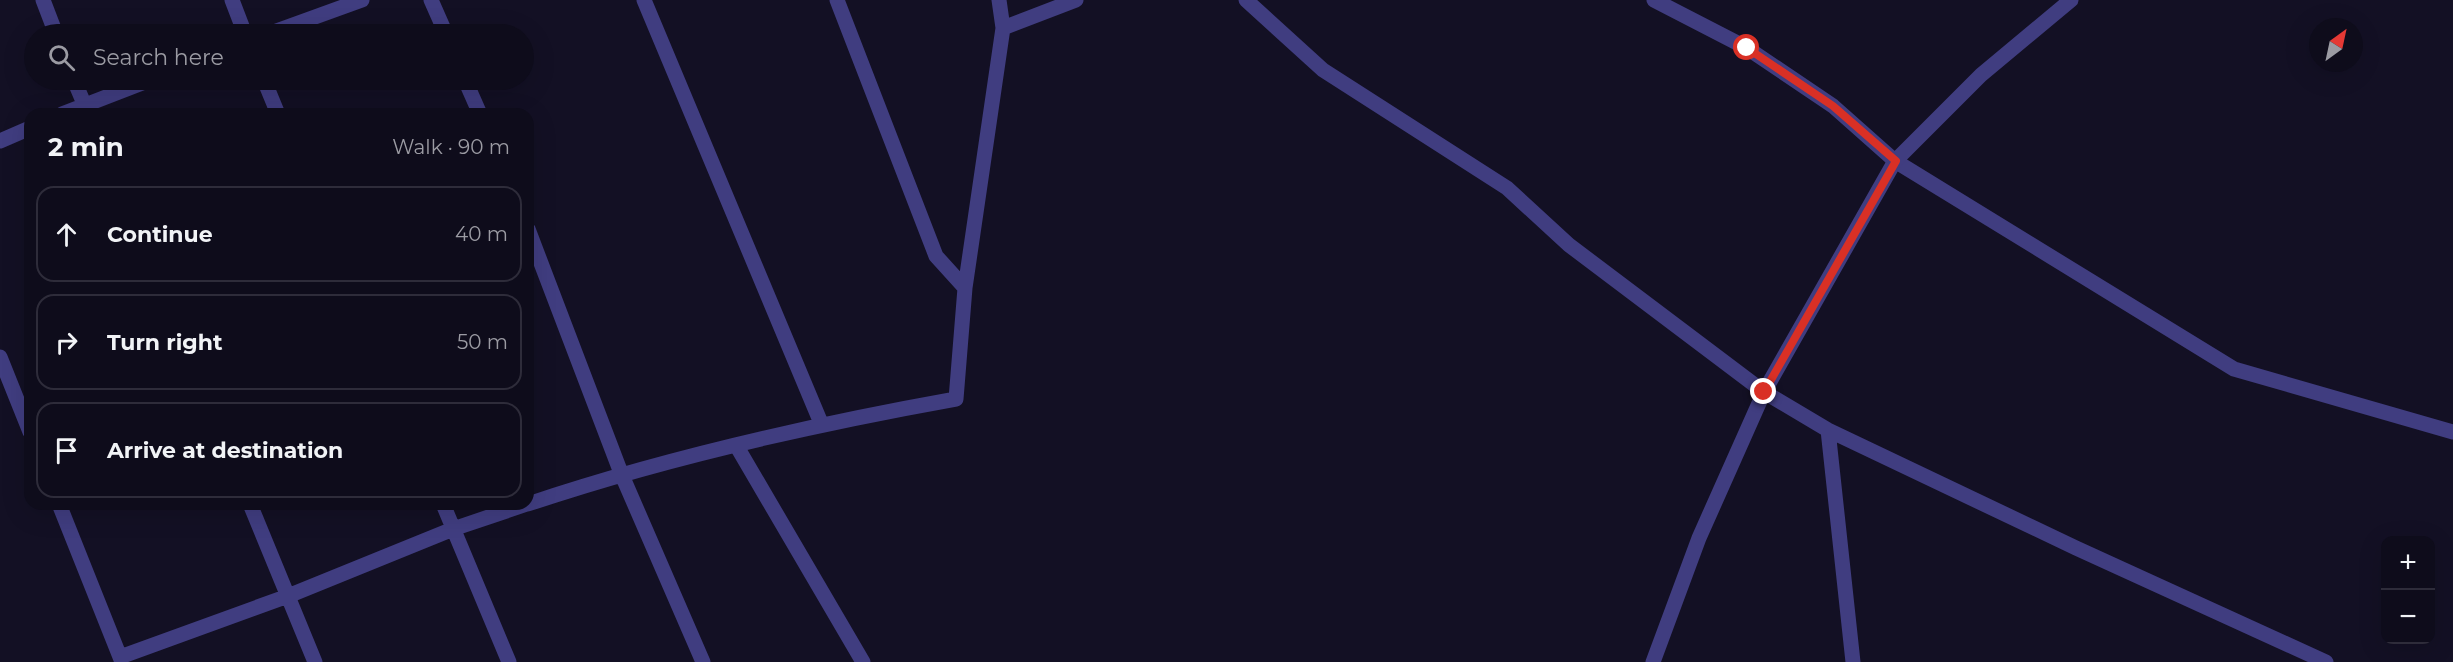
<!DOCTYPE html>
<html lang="en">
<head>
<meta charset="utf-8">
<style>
	:root { --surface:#0e0c1b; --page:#171524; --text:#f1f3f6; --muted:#9b9ba3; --line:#2e2c3a }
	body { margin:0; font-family:Montserrat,sans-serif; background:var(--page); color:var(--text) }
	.controls { position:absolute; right:18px; bottom:18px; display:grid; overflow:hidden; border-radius:12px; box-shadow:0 6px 24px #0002 }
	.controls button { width:54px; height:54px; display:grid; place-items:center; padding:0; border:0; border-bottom:2px solid var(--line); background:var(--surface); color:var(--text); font:30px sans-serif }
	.compass { position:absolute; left:2309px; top:18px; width:54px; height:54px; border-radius:50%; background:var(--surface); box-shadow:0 6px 24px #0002; rotate:33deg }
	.stop { position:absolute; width:18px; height:18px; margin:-14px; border:4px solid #d93025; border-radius:50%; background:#fff }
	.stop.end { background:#d93025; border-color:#fff; box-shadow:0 2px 6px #0008 }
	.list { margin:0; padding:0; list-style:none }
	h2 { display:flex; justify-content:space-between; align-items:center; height:78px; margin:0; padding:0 24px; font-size:26px }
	h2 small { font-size:20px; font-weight:400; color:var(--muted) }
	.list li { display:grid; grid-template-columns:39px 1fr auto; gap:18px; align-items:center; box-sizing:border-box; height:96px; margin:0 12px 12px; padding:0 12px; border:2px solid var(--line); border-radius:18px }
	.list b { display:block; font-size:22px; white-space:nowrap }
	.list em { font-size:20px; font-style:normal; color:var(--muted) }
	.icon { flex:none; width:33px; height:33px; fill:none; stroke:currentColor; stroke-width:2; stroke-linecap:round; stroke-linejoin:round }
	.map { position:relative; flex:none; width:2453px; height:662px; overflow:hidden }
	.search { position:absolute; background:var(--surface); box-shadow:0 6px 24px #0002; left:24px; top:24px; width:510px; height:66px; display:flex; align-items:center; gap:15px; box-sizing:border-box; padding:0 21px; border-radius:33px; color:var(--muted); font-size:22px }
	.panel { position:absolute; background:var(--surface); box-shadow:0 6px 24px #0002; left:24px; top:108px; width:510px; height:402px; border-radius:18px }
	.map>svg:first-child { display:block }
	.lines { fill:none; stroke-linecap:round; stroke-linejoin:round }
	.service { stroke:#403d80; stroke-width:15 }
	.minor { stroke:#403d80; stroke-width:15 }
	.tertiary { stroke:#403d80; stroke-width:15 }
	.route { stroke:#d93025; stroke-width:8 }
</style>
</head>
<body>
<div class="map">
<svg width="2453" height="662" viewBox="0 0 2453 662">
	<rect width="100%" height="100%" fill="#131024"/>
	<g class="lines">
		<path class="service" d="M1654,0L1747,48L1833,106L1895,161"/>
		<path class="minor" d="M43,0L56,34
			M232,0L245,34
			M431,0L446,34
			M644,0L821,423
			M837,0L936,256L965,288
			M1246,0L1323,70L1507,188L1569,245L1764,392L1828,430L2076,548L2326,662
			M1003,28L1076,0
			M268,34L362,0
			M74,80L88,113
			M264,80L278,114
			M465,80L480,114
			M62,114L150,80
			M0,141L30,128
			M1895,161L2234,369L2453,432
			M528,229L621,473L703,662
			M0,357L30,432
			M1828,430L1853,662
			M736,445L863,662
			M59,504L122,662
			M250,504L315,662
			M443,504L509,662
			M528,504C668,457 811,425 956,399L965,288L1003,28L999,0
			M120,657L288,596L453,529L527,504"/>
		<path class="tertiary" d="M1653,662L1699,538L1764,392L1895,161L1981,75L2071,0"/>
	</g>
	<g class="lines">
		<path class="route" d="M1747,48L1833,106L1896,161L1764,392"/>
	</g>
</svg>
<div class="controls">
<button>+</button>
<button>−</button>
</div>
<svg class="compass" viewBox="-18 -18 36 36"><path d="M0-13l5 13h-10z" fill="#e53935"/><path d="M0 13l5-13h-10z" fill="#9b9ba3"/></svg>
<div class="stop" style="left:1747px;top:48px"></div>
<div class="stop end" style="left:1764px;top:392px"></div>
<div class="search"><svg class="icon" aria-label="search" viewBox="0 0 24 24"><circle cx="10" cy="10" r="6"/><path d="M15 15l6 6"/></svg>Search here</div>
<section class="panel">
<h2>2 min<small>Walk · 90 m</small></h2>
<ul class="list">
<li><svg class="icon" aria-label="ahead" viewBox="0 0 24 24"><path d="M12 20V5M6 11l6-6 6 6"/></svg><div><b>Continue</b></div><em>40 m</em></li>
<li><svg class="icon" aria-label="right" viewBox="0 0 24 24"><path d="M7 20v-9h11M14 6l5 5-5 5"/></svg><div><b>Turn right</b></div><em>50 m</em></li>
<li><svg class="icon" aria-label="arrive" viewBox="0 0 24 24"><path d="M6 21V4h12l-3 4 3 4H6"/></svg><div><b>Arrive at destination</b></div></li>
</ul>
</section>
</div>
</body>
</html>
